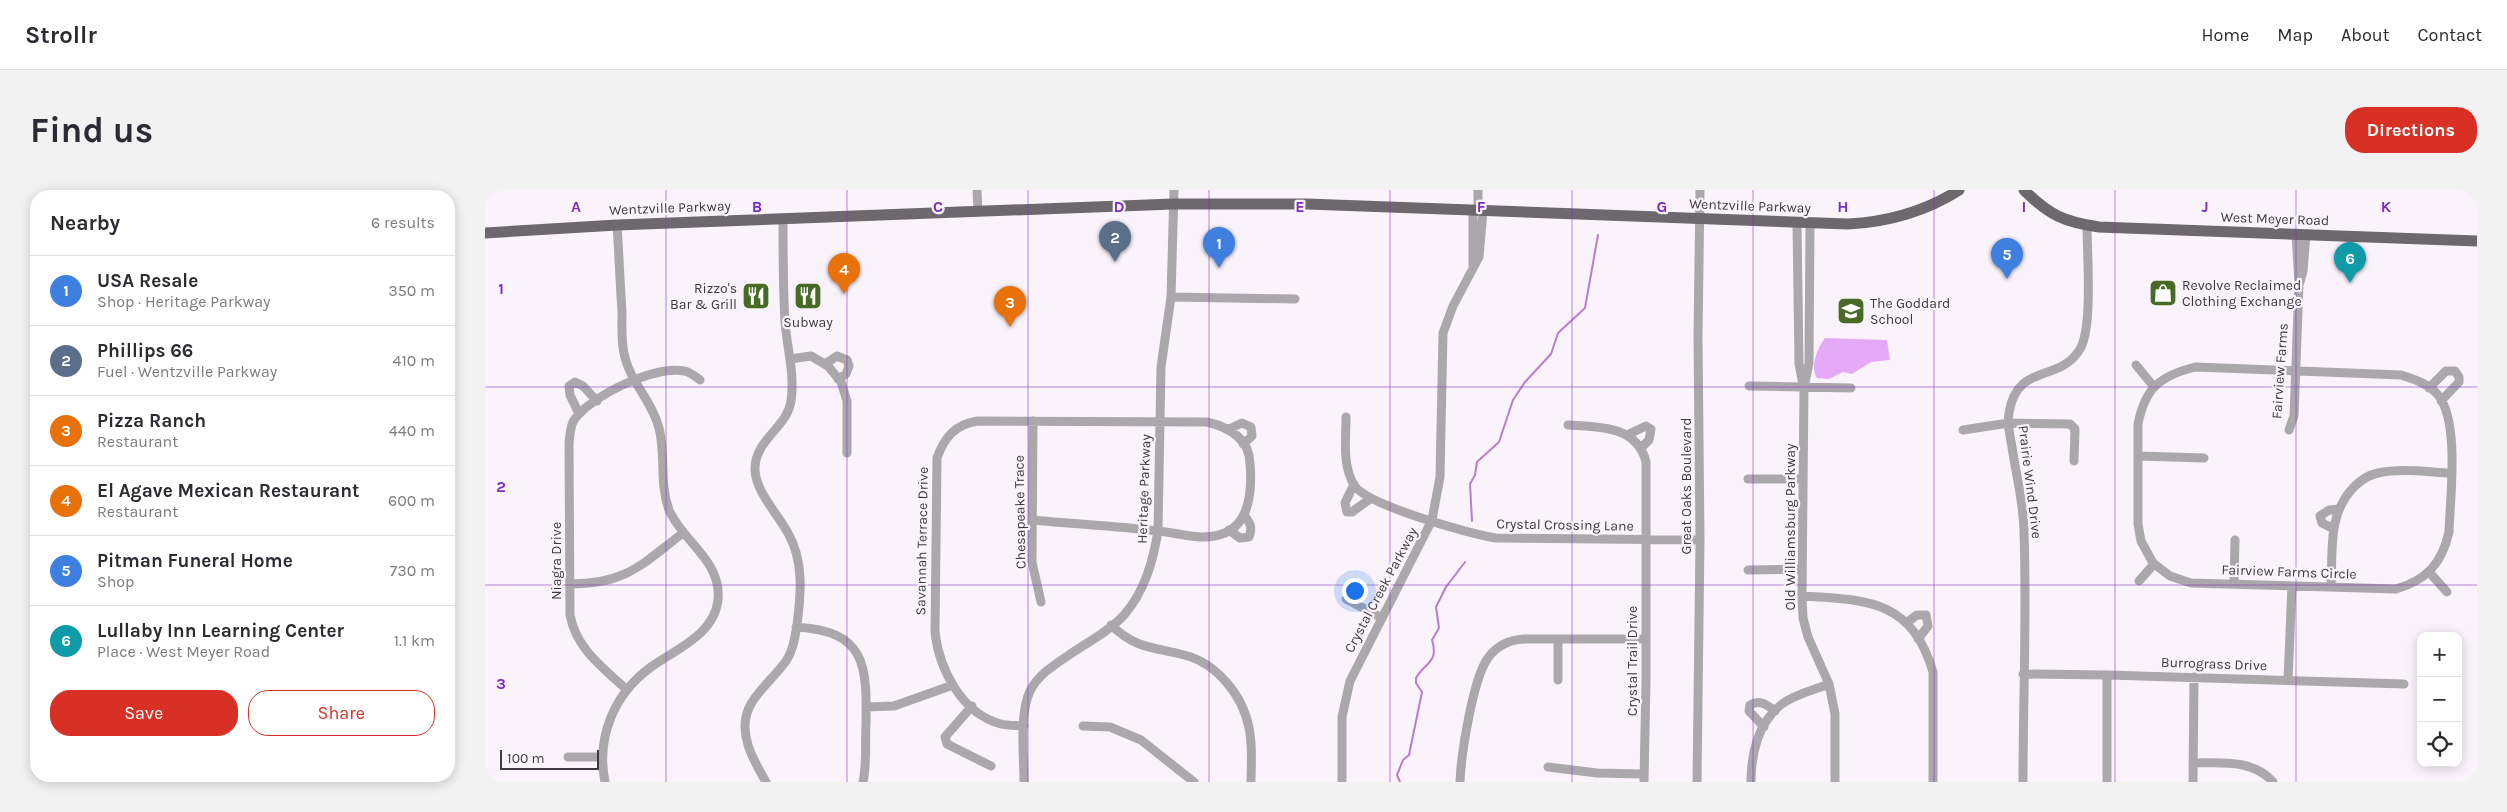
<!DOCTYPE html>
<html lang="en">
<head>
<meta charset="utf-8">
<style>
	:root { --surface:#fff; --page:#f2f2f3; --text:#2b2b33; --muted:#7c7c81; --line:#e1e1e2; --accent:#d93025 }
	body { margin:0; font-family:Karla,sans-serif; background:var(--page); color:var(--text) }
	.controls { position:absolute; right:15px; bottom:15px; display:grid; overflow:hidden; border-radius:10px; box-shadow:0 2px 12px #0003 }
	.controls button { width:45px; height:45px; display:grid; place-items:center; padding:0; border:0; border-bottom:1px solid var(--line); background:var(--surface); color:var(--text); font:25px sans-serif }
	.scale { position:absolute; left:15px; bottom:12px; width:99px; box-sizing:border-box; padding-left:5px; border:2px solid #3d3a3d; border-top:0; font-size:14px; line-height:18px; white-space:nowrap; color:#3d3a3d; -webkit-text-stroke:4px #faf3fc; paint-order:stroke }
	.you { position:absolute; left:869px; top:400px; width:18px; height:18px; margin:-12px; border:4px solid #fff; border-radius:50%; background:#1a73e8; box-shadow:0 0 0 8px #1a73e833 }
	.badge { display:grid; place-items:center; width:32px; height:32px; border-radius:50%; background:var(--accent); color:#fff; font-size:16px; font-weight:700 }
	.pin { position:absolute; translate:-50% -41px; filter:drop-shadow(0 1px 2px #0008) }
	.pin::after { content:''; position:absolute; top:26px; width:18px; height:15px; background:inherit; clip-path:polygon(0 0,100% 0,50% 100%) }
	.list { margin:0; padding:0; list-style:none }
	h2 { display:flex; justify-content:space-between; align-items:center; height:65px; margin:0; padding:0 20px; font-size:21px }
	h2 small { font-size:16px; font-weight:400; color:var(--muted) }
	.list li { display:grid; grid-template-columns:32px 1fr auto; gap:15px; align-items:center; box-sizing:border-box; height:70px; padding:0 20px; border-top:1px solid var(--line) }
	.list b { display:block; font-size:19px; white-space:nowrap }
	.list p { margin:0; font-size:16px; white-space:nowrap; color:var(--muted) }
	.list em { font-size:16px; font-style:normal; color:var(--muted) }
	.actions { display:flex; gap:10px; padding:15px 20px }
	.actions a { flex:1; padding:11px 0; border:1px solid var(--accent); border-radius:20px; text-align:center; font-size:18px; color:var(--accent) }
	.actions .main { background:var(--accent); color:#fff }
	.icon { flex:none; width:28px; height:28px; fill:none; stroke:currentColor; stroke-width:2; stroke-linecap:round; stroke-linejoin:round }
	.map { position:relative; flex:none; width:1992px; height:592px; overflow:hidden; border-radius:20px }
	header { display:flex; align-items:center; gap:30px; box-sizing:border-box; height:70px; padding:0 25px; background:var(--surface); border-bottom:1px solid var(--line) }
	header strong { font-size:24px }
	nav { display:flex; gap:28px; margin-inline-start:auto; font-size:18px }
	.intro { display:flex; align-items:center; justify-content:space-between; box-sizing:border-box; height:120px; padding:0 30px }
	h1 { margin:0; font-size:35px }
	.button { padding:12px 22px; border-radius:20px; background:var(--accent); color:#fff; font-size:18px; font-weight:700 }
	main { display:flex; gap:30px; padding:0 30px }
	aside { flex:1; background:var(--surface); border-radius:20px; box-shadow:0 2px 12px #0003 }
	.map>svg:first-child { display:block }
	.green { fill:#e4a9f6 }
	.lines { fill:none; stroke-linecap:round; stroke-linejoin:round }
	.stream { stroke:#b97eca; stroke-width:2 }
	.minor { stroke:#aba8ac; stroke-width:9 }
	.major { stroke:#6d686e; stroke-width:11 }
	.grid { fill:none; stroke:#7b2cbf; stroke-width:1; stroke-opacity:0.55 }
	.labels { text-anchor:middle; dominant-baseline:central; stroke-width:4.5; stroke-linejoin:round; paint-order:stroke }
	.street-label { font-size:14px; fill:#3d3a3d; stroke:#faf3fc }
	.poi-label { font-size:14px; fill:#3d3a3d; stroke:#faf3fc; text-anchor:start }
	.grid-label { font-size:16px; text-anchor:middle; font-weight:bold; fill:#7b2cbf; stroke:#faf3fc; stroke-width:4.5; stroke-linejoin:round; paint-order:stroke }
</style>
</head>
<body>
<header>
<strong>Strollr</strong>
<nav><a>Home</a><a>Map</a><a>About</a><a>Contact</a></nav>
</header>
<div class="intro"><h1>Find us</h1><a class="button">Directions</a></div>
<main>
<aside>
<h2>Nearby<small>6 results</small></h2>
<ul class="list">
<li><span class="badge" style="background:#3f7fe0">1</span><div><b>USA Resale</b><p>Shop · Heritage Parkway</p></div><em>350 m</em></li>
<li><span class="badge" style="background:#5c6f8a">2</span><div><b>Phillips 66</b><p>Fuel · Wentzville Parkway</p></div><em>410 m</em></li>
<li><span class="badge" style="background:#e8710a">3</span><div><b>Pizza Ranch</b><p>Restaurant</p></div><em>440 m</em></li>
<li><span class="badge" style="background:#e8710a">4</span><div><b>El Agave Mexican Restaurant</b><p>Restaurant</p></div><em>600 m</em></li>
<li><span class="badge" style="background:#3f7fe0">5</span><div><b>Pitman Funeral Home</b><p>Shop</p></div><em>730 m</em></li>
<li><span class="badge" style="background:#0f9aa8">6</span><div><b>Lullaby Inn Learning Center</b><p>Place · West Meyer Road</p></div><em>1.1 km</em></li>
</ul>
<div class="actions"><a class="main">Save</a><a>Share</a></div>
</aside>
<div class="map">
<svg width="1992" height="592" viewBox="0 0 1992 592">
	<rect width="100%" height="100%" fill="#faf3fc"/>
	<path class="green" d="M1340,148L1402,150L1405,170L1386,172L1367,184L1358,182L1344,189L1332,188C1325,176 1332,159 1340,148Z"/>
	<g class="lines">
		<path class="stream" d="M987,331L985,294L990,285L992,272L1014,252L1028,210L1040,192L1066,164L1073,143L1100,118L1113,45
			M915,592L912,585L918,570L924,565L937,502L931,493V488C940,472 954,473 947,450L954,438L951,417L961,397L980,372"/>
		<path class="minor" d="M492,0L493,21
			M988,21V76
			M993,21V0
			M1312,33L1314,174L1318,195
			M1325,34L1324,173L1319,197L1317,406L1318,428L1323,447L1344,494L1350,524V592
			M1815,92L1818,81L1821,44
			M686,107L810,109
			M305,169L326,166L343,176L356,192L362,211V263
			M340,174L352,166L362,170L364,176L361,184L353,189
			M1651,175L1669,197
			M1710,177L1916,185C1929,189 1944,194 1953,205C1975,232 1965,308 1964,342C1957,373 1942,390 1911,399L1706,393L1685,386L1668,373L1656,351L1653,334V234C1660,198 1675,186 1710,177Z
			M1264,196L1366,198
			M1944,198L1961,181H1970L1974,187V192L1956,211
			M94,224L85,205L84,196L90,192L98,196L112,211
			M861,227C861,250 857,274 869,295C881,315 985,344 1011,348L1215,350
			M548,231L547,372L556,412
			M1083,235C1113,237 1152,235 1161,272V491L1159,592
			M744,239L757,233L766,237L767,246L758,254
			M1478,240L1524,233L1585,234L1590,239L1589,271
			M1804,240L1809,226L1814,94L1811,44
			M1142,245L1161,236L1166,239L1164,250L1156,258
			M1653,266L1719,268
			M1263,289H1318
			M869,294L860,313L862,322H867L885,309
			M1849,339L1837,333L1835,326L1844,320L1854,319
			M744,340L755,348L764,347C768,337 765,333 759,325
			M1263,380L1317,379
			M1944,382L1962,402
			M1654,391L1669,374
			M85,394C141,394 156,375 198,343
			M1749,394L1750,350
			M1846,397C1848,361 1842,323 1870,296C1876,290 1884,285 1893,283C1916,278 1942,282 1966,283
			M1317,406C1381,410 1427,409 1448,482V592
			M861,409L897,428
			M1421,433L1432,425H1441L1443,436L1433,449
			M626,435C651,459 668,457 699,465C732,473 758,506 764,538C768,555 766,575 766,592
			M311,437C381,441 382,475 381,534C380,553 382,574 378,592
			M1073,449V490
			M1538,484L1622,485L1919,494
			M1803,490L1807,396
			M141,499C117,477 91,458 85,425L84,253C85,246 85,236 89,230C106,206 169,175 199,181C204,181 211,187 215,190
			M487,516L460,547L462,554L506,576
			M381,517L409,516L468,495
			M539,536C532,535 524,536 516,534C477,524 454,479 450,442L452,268C459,248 470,234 493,231L722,232C743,237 764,248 765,273C767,297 766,332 740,343C718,352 695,343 673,341C631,336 589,334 548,330
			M598,536L625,537L656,550L709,592
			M1279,537L1264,521L1265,515C1275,509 1282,515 1290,521
			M83,567H116
			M1708,573C1736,573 1768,569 1788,592
			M1063,577L1112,583L1159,584
			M120,592C111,547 129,504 166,477C191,459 229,445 233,410C237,371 198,352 184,320C174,293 181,265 174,238C167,210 144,191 139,163C136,150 137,135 137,122C135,93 134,64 132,35
			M281,592C274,580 267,568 263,555C250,514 281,499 301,471C308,461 310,447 312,435C316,404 319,371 303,343C292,323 271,302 270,280C269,250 302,238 306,211C310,185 302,158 300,132C298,98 298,64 298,30
			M539,592C539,566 534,524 545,501C553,485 569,475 584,465C601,453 625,441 639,425C660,401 668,371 673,341L676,177L686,107L689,0
			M857,592V527L865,491L947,330L955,287L958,143L968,116L994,67L998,21
			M975,592C976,565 988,488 1003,468C1012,455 1024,450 1039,449H1161
			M1212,592L1215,350L1213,146L1215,0
			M1266,592C1266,564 1273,532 1297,514C1310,504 1329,500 1344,494
			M1538,592C1538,509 1542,425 1539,343C1539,314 1531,285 1527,257C1525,246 1522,234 1524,223C1532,172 1575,193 1595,159C1608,138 1602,63 1602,35
			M1622,592V485
			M1708,592L1709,487"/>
		<path class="major" d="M1539,0C1564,25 1579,32 1614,37L1992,51
			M0,43L132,35L688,14H822L1363,34C1402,32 1441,21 1474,0"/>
	</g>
	<path class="grid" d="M181,0V592M362,0V592M543,0V592M724,0V592M905,0V592M1087,0V592M1268,0V592M1449,0V592M1630,0V592M1811,0V592M0,197H1992M0,395H1992"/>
	<defs>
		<symbol id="shop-square" viewBox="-11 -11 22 22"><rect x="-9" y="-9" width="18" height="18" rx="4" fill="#476b24" stroke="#faf3fc"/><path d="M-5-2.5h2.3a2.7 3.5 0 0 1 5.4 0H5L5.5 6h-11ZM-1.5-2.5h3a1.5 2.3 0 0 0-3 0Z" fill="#fff"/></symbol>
		<symbol id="restaurant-square" viewBox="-11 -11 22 22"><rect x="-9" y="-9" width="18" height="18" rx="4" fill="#476b24" stroke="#faf3fc"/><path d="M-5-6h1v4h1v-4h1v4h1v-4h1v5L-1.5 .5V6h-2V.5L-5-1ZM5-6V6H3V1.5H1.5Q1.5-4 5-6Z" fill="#fff"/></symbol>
		<symbol id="school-square" viewBox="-11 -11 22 22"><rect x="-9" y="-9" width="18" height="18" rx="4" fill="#476b24" stroke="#faf3fc"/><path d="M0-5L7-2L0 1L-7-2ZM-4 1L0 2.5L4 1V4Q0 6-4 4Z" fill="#fff"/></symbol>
	</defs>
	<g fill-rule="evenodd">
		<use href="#shop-square" x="1662" y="87" width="32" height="32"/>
		<use href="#restaurant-square" x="255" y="90" width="32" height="32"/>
		<use href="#restaurant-square" x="307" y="90" width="32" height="32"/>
		<use href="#school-square" x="1350" y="105" width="32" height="32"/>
	</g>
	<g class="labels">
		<g class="street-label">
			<text transform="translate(1265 16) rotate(2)">Wentzville Parkway</text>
			<text transform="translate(185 18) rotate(-2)">Wentzville Parkway</text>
			<text transform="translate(1790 29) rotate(2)">West Meyer Road</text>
			<text transform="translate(1795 181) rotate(-86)">Fairview Farms</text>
			<text transform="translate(1545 292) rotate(83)">Prairie Wind Drive</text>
			<text transform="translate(1201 296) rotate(-90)">Great Oaks Boulevard</text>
			<text transform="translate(659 299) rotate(-88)">Heritage Parkway</text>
			<text transform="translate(535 322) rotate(-91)">Chesapeake Trace</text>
			<text transform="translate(1080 335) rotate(1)">Crystal Crossing Lane</text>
			<text transform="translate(1305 337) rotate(-90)">Old Williamsburg Parkway</text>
			<text transform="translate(437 351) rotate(-89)">Savannah Terrace Drive</text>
			<text transform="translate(71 371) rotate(-90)">Niagra Drive</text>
			<text transform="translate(1804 382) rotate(2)">Fairview Farms Circle</text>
			<text transform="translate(896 400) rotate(-62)">Crystal Creek Parkway</text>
			<text transform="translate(1147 471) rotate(-90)">Crystal Trail Drive</text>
			<text transform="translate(1729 474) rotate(2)">Burrograss Drive</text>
		</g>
		<g class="poi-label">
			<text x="1697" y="95">Revolve Reclaimed<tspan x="1697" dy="16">Clothing Exchange</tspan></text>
			<text x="252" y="98" text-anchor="end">Rizzo's<tspan x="252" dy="16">Bar &amp; Grill</tspan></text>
			<text x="1385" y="113">The Goddard<tspan x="1385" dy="16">School</tspan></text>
			<text x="323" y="132" text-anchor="middle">Subway</text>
		</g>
	</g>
	<g class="grid-label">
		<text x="91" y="22">A</text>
		<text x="272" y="22">B</text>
		<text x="453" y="22">C</text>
		<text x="634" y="22">D</text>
		<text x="815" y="22">E</text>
		<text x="996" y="22">F</text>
		<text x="1177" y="22">G</text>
		<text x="1358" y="22">H</text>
		<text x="1539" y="22">I</text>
		<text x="1720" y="22">J</text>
		<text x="1901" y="22">K</text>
		<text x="16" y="104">1</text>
		<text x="16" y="302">2</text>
		<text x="16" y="499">3</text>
	</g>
</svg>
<div class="controls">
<button>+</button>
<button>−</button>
<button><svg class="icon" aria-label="locate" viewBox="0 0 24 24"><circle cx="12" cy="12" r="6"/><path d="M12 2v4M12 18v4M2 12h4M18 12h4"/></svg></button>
</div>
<div class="scale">100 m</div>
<div class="you"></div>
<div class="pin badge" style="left:734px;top:78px;background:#3f7fe0">1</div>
<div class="pin badge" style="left:630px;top:72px;background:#5c6f8a">2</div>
<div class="pin badge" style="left:525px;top:137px;background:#e8710a">3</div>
<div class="pin badge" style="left:359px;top:104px;background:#e8710a">4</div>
<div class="pin badge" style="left:1522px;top:89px;background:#3f7fe0">5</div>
<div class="pin badge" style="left:1865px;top:93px;background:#0f9aa8">6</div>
</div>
</main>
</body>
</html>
